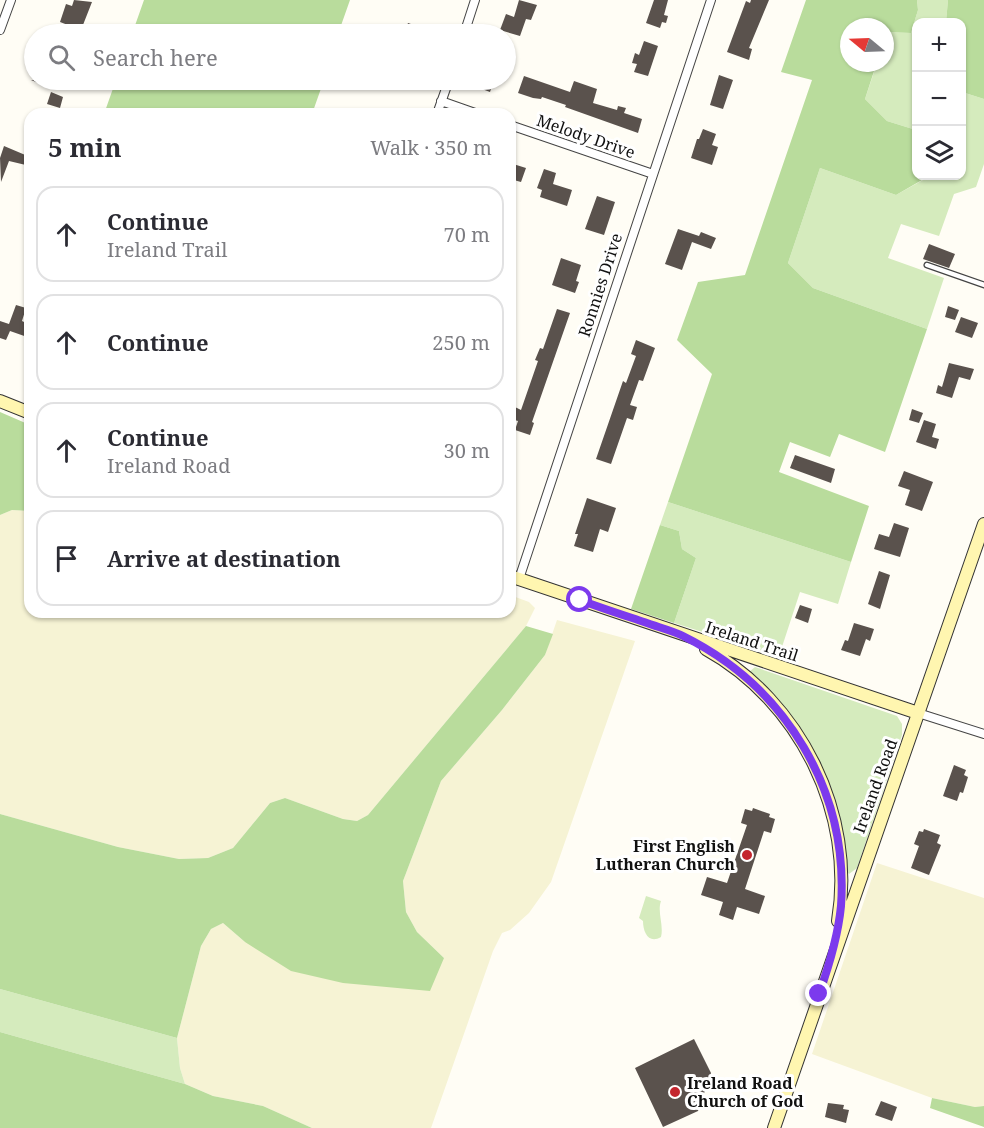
<!DOCTYPE html>
<html lang="en">
<head>
<meta charset="utf-8">
<style>
	:root { --surface:#fff; --page:#f7f7f7; --text:#2b2b33; --muted:#7c7c81; --line:#e1e1e2 }
	body { margin:0; font-family:"Noto Serif",serif; background:var(--page); color:var(--text) }
	.controls { position:absolute; right:18px; top:18px; display:grid; overflow:hidden; border-radius:12px; box-shadow:0 2px 4px #0004 }
	.controls button { width:54px; height:54px; display:grid; place-items:center; padding:0; border:0; border-bottom:2px solid var(--line); background:var(--surface); color:var(--text); font:30px sans-serif }
	.compass { position:absolute; left:840px; top:18px; width:54px; height:54px; border-radius:50%; background:var(--surface); box-shadow:0 2px 4px #0004; rotate:289deg }
	.stop { position:absolute; width:18px; height:18px; margin:-14px; border:4px solid #7c3aed; border-radius:50%; background:#fff }
	.stop.end { background:#7c3aed; border-color:#fff; box-shadow:0 2px 6px #0008 }
	.list { margin:0; padding:0; list-style:none }
	h2 { display:flex; justify-content:space-between; align-items:center; height:78px; margin:0; padding:0 24px; font-size:26px }
	h2 small { font-size:20px; font-weight:400; color:var(--muted) }
	.list li { display:grid; grid-template-columns:39px 1fr auto; gap:18px; align-items:center; box-sizing:border-box; height:96px; margin:0 12px 12px; padding:0 12px; border:2px solid var(--line); border-radius:18px }
	.list b { display:block; font-size:22px; white-space:nowrap }
	.list p { margin:0; font-size:20px; white-space:nowrap; color:var(--muted) }
	.list em { font-size:20px; font-style:normal; color:var(--muted) }
	.icon { flex:none; width:33px; height:33px; fill:none; stroke:currentColor; stroke-width:2; stroke-linecap:round; stroke-linejoin:round }
	.map { position:relative; flex:none; width:984px; height:1128px; overflow:hidden }
	.search { position:absolute; background:var(--surface); box-shadow:0 2px 4px #0004; left:24px; top:24px; width:492px; height:66px; display:flex; align-items:center; gap:15px; box-sizing:border-box; padding:0 21px; border-radius:33px; color:var(--muted); font-size:22px }
	.panel { position:absolute; background:var(--surface); box-shadow:0 2px 4px #0004; left:24px; top:108px; width:492px; height:510px; border-radius:18px }
	.map>svg:first-child { display:block }
	.farmland { fill:#f6f3d4 }
	.green { fill:#d5ebbd }
	.forest { fill:#b9dc9c }
	.building { fill:#5a524d }
	.lines { fill:none; stroke-linecap:round; stroke-linejoin:round }
	.lane-casing { stroke:#444; stroke-width:7 }
	.street-casing { stroke:#444; stroke-width:10 }
	.secondary-casing { stroke:#333; stroke-width:14 }
	.lane { stroke:#fff; stroke-width:4.5 }
	.street { stroke:#fff; stroke-width:8 }
	.secondary { stroke:#fff6b0; stroke-width:12 }
	.route { stroke:#7c3aed; stroke-width:8 }
	.poi-dot { fill:#c4262e; stroke:#fff; stroke-width:2 }
	.labels { text-anchor:middle; dominant-baseline:central; stroke-width:6; stroke-linejoin:round; paint-order:stroke }
	.street-label { font-size:16px; fill:#111; stroke:#fff }
	.poi-label { font-size:16px; font-weight:bold; fill:#111; stroke:#fff; text-anchor:end }
</style>
</head>
<body>
<div class="map">
<svg width="984" height="1128" viewBox="0 0 984 1128">
	<rect width="100%" height="100%" fill="#fffdf5"/>
	<path class="farmland" d="M12,510L30,511V612H510V595L529,602L535,608L526,626L368,815L357,821L343,819L285,798L270,803L233,848L208,858L179,859L118,847L0,814V515Z
		M557,620L635,641L551,882L529,913L510,930L502,933L493,951L431,1128H312L263,1106L213,1096L185,1084L180,1068L177,1038L201,946L211,929L223,923L245,942L444,958L417,932L406,912L403,881L441,781L502,710L545,655Z
		M877,863L984,898V1106L975,1107L932,1098L812,1054Z"/>
	<path class="green" d="M917,0H948L946,22H916V130L887,121L865,99L876,66L874,63H885V32L911,33L918,10Z
		M962,92L984,99V164L976,187L954,194L939,236L901,224L888,258L944,278L927,329L813,288L788,263L820,168L896,195L930,176H962Z
		M668,502L851,562L838,604L800,592L779,656L674,623L696,558L682,549L679,531L660,525Z
		M755,667L897,716L902,724V735L857,868L849,874L847,871C843,793 809,722 749,672Z
		M646,896L661,901C657,912 664,925 661,937C649,944 643,933 643,921L639,918Z
		M0,989L177,1038L180,1068L185,1084L0,1032Z"/>
	<path class="forest" d="M144,0H350L338,34H132Z
		M806,0H917L918,10L911,33L885,32V27H849V63H874L876,65L865,99L887,121L916,130V176H929L896,195L820,168L788,263L813,288L927,329L885,452L839,434L830,457L790,442L779,472L869,506L851,562L668,502L712,374L677,340L698,282L745,275L812,80L781,72Z
		M948,0H984V99L962,92V22H946Z
		M116,80H324L312,114H104Z
		M0,412L30,425V511L12,510L0,515Z
		M660,525L679,531L682,549L696,558L674,623L631,609Z
		M526,626L553,634L545,655L502,710L441,781L403,881L406,912L417,932L444,958L430,991L343,983L291,971L245,942L223,923L211,929L201,946L177,1038L0,989V814L118,847L179,859L208,858L233,848L270,803L285,798L343,819L357,821L368,815Z
		M0,1032L185,1084L213,1096L263,1106L312,1128H0Z
		M932,1098L975,1107L984,1106V1127L930,1108Z"/>
	<path class="building" d="M74,0L92,2L81,30L60,22L66,4L72,6Z
		M519,0L537,5L531,20L526,19L520,36L500,30L506,14L514,17Z
		M654,0H668L664,15L668,16L666,23L662,22L660,28L646,23Z
		M751,0H769L749,48L752,49L749,60L727,52L746,1L750,3Z
		M408,23L437,33V34H397L400,26L406,28Z
		M644,41L658,46L648,76L634,72L637,64L632,63L635,53L639,55Z
		M719,75L733,80L723,109L710,105Z
		M524,76L570,92L574,81L597,89L593,103L617,110L618,106L626,108L624,113L642,119L638,133L565,107L566,105L542,97L541,99L533,98L518,93Z
		M31,80H58L54,89Z
		M476,80H494L490,92L474,86Z
		M51,92L63,97L60,108L47,104Z
		M703,129L716,134L712,145L718,147L712,165L691,158L697,139H699Z
		M4,146L30,157V166L9,161L1,182L0,158Z
		M510,163L526,168L521,182L510,179Z
		M544,169L556,173L553,184L572,190L567,206L540,197L542,190L537,188Z
		M597,196L615,202L604,235L585,229Z
		M678,229L699,236L701,232L716,238L711,249L692,242L682,270L665,264Z
		M929,244L955,254L949,268L923,259Z
		M561,258L581,265L576,281L579,282L575,293L552,285Z
		M16,305L26,308L22,321L30,325V338L10,331L6,340L0,338V321L9,324Z
		M948,306L959,310L955,320L945,317Z
		M557,309L570,313L532,422L534,423L530,435L515,430L518,421L511,419L515,407L521,410L538,361L535,360L540,348L543,349Z
		M961,317L978,323L972,338L955,332Z
		M636,340L655,348L643,381L639,380L630,405L637,407L633,420L627,418L611,464L596,459L623,381L626,383L636,356L631,354Z
		M949,363L974,369L970,380L959,377L952,398L936,393L938,385L942,387Z
		M912,409L923,413L919,423L909,420Z
		M924,420L936,424L932,437L939,439L936,449L916,442Z
		M795,455L835,469L831,483L790,468Z
		M904,471L933,482L922,511L905,505L910,490L898,486Z
		M587,498L616,508L608,532L600,529L593,552L574,546L578,534H575Z
		M894,523L909,528L900,557L874,549L879,534L889,537Z
		M879,571L890,575L880,609L868,604Z
		M800,605L812,609L808,623L795,618Z
		M854,623L874,629L870,641L866,639L860,656L841,650L845,640L848,641Z
		M954,765L966,770L964,775L968,777L963,793L960,792L957,801L943,796Z
		M753,808L770,814L769,817L775,819L771,833L764,831L745,889L765,896L759,914L737,907L733,920L719,915L723,902L701,895L707,877L727,883L747,825L741,823L745,809L752,811Z
		M924,829L940,835L937,843L941,845L929,875L911,868L919,846L914,844L919,831L923,832Z
		M694,1039L711,1073L698,1111L663,1127L635,1068Z
		M881,1101L897,1107L892,1121L875,1115Z
		M828,1103L844,1105L843,1109L849,1110L846,1123L825,1117Z"/>
	<g class="lines">
		<defs>
			<path id="lane" d="M927,265L984,285"/>
			<path id="street" d="M0,30L11,0
				M464,34L475,0
				M441,101L478,114
				M437,114L449,80
				M510,125L653,174
				M519,579L711,0
				M918,713L984,734"/>
			<path id="secondary" d="M0,401L30,413
				M510,576L918,713
				M706,649C800,701 856,814 838,921
				M774,1128L984,524"/>
		</defs>
		<use href="#lane" class="lane-casing"/>
		<use href="#street" class="street-casing"/>
		<use href="#secondary" class="secondary-casing"/>
		<use href="#lane" class="lane"/>
		<use href="#street" class="street"/>
		<use href="#secondary" class="secondary"/>
	</g>
	<g class="lines">
		<path class="route" d="M580,600C601,608 623,615 644,622C657,627 671,630 683,636C786,687 849,791 841,906C838,937 829,966 819,994"/>
	</g>
	<g class="poi-dot">
		<circle cx="747" cy="855" r="6"/>
		<circle cx="675" cy="1092" r="6"/>
	</g>
	<g class="labels">
		<g class="street-label">
			<text transform="translate(586 136) rotate(19)">Melody Drive</text>
			<text transform="translate(600 285) rotate(-72)">Ronnies Drive</text>
			<text transform="translate(752 641) rotate(18)">Ireland Trail</text>
			<text transform="translate(875 786) rotate(-70)">Ireland Road</text>
		</g>
		<g class="poi-label">
			<text x="735" y="846">First English<tspan x="735" dy="18">Lutheran Church</tspan></text>
			<text x="687" y="1083" text-anchor="start">Ireland Road<tspan x="687" dy="18">Church of God</tspan></text>
		</g>
	</g>
</svg>
<div class="controls">
<button>+</button>
<button>−</button>
<button><svg class="icon" aria-label="layers" viewBox="0 0 24 24"><path d="M12 4l9 5-9 5-9-5zM3 14l9 5 9-5"/></svg></button>
</div>
<svg class="compass" viewBox="-18 -18 36 36"><path d="M0-13l5 13h-10z" fill="#e53935"/><path d="M0 13l5-13h-10z" fill="#7c7c81"/></svg>
<div class="stop" style="left:580px;top:600px"></div>
<div class="stop end" style="left:819px;top:994px"></div>
<div class="search"><svg class="icon" aria-label="search" viewBox="0 0 24 24"><circle cx="10" cy="10" r="6"/><path d="M15 15l6 6"/></svg>Search here</div>
<section class="panel">
<h2>5 min<small>Walk · 350 m</small></h2>
<ul class="list">
<li><svg class="icon" aria-label="ahead" viewBox="0 0 24 24"><path d="M12 20V5M6 11l6-6 6 6"/></svg><div><b>Continue</b><p>Ireland Trail</p></div><em>70 m</em></li>
<li><svg class="icon" aria-label="ahead" viewBox="0 0 24 24"><path d="M12 20V5M6 11l6-6 6 6"/></svg><div><b>Continue</b></div><em>250 m</em></li>
<li><svg class="icon" aria-label="ahead" viewBox="0 0 24 24"><path d="M12 20V5M6 11l6-6 6 6"/></svg><div><b>Continue</b><p>Ireland Road</p></div><em>30 m</em></li>
<li><svg class="icon" aria-label="arrive" viewBox="0 0 24 24"><path d="M6 21V4h12l-3 4 3 4H6"/></svg><div><b>Arrive at destination</b></div></li>
</ul>
</section>
</div>
</body>
</html>
